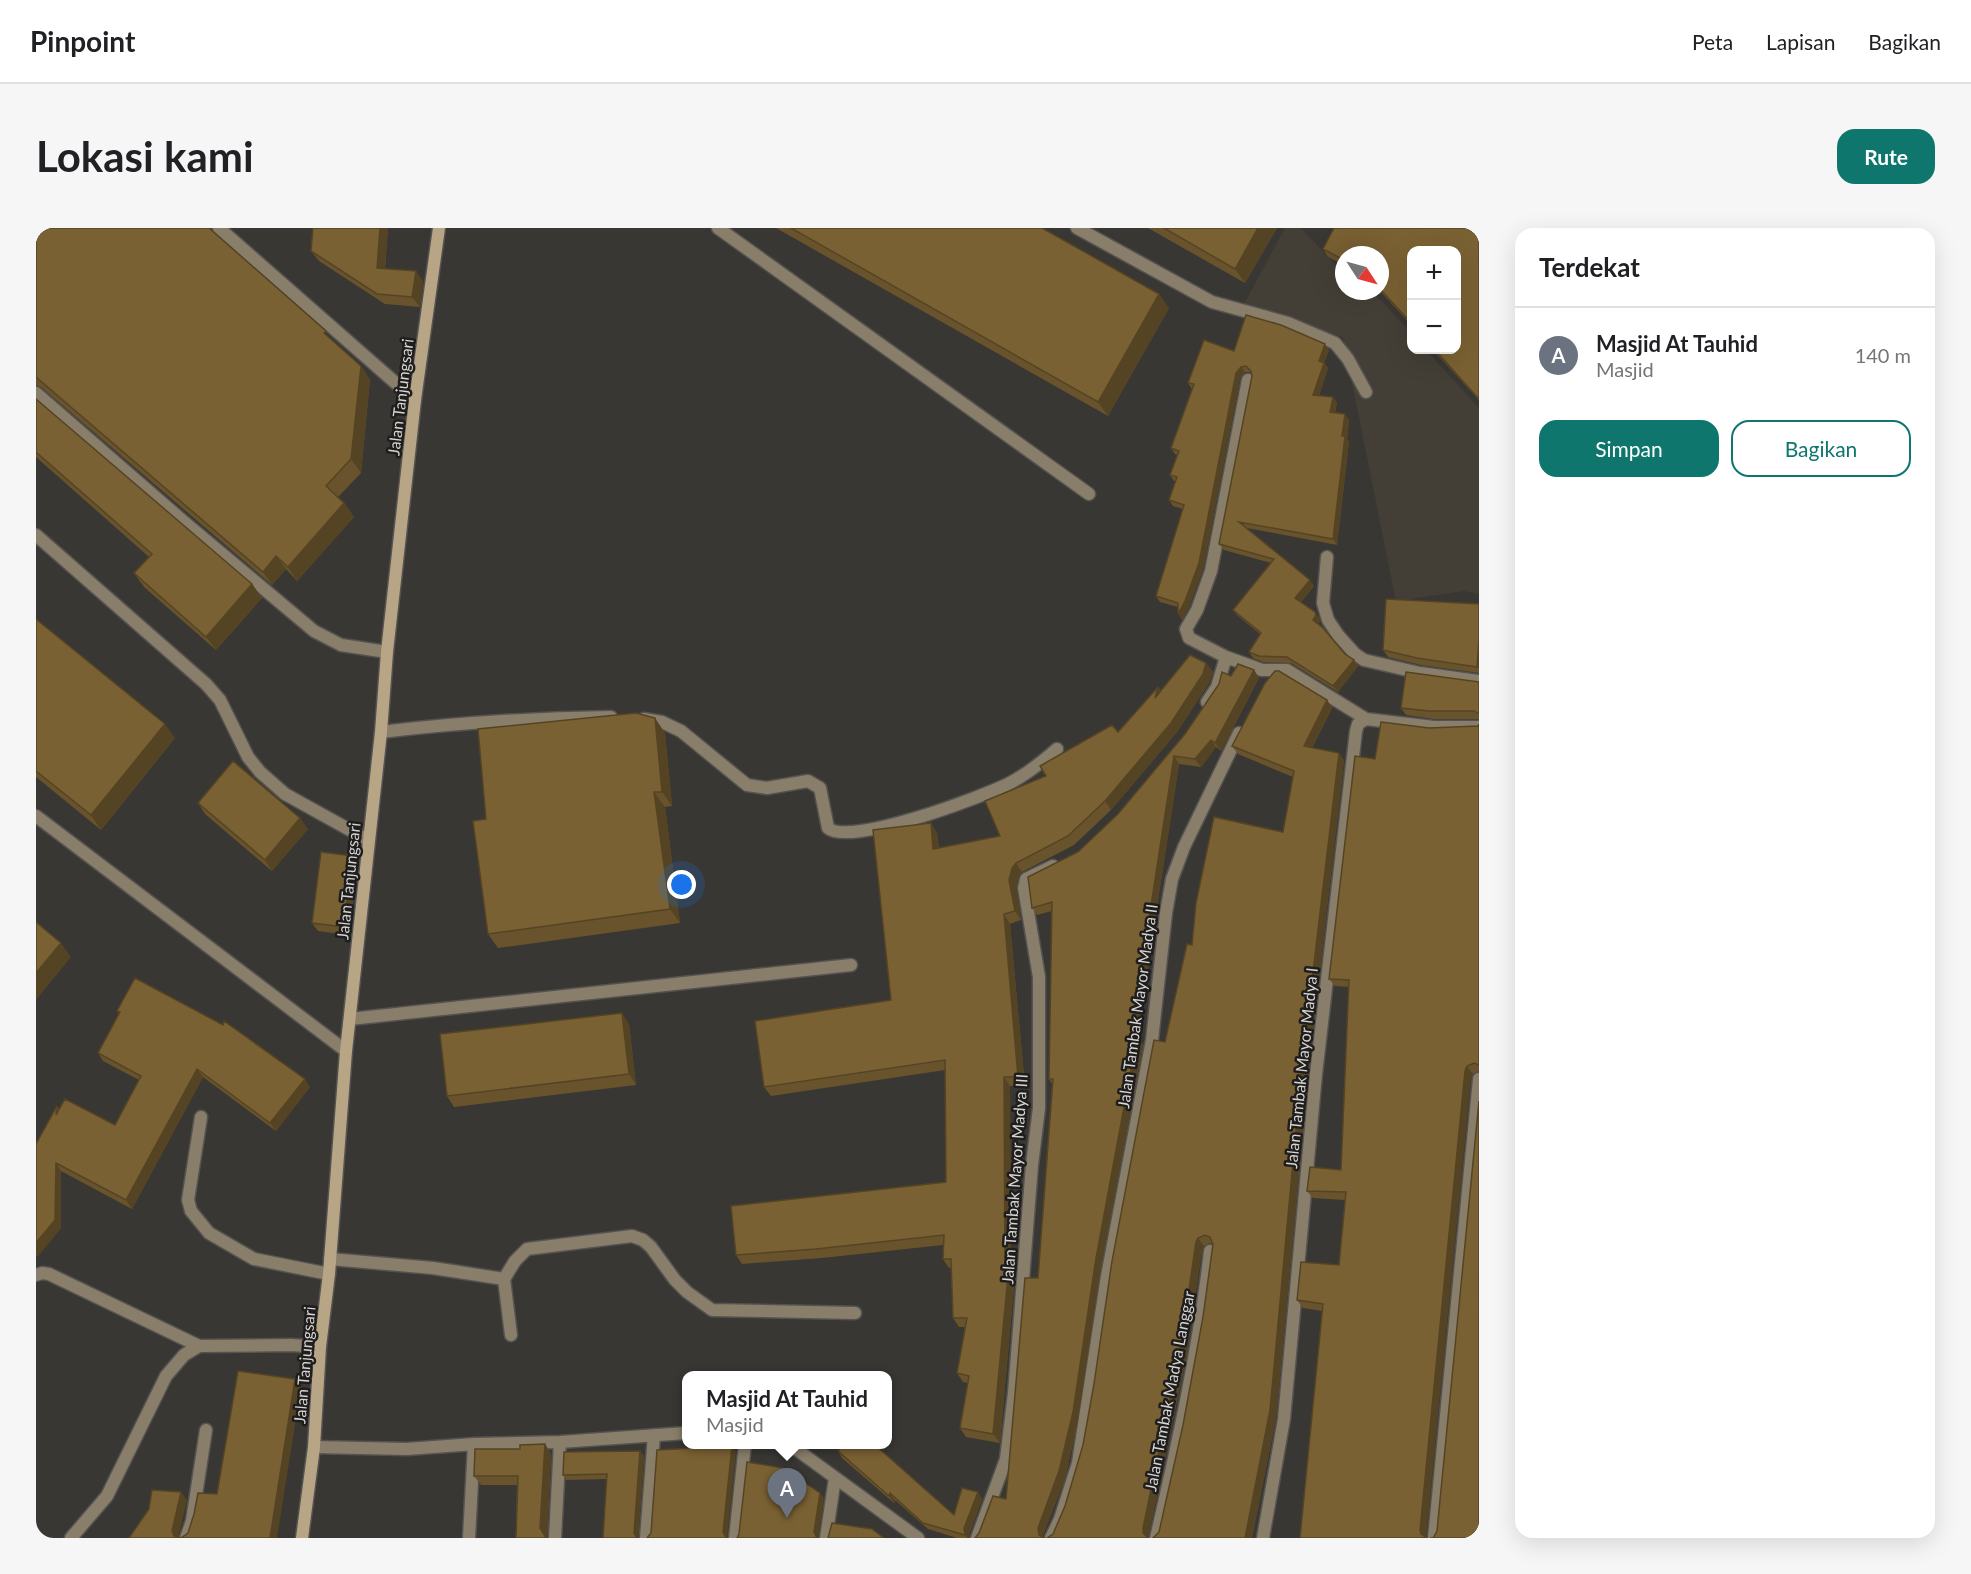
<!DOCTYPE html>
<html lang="id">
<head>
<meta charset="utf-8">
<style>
	:root { --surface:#fff; --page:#f6f6f6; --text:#202124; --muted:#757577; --line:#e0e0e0; --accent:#0f766e }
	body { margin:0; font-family:Lato,sans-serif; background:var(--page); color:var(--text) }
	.controls { position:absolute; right:18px; top:18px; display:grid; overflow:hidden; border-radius:12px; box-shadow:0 6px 24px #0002 }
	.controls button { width:54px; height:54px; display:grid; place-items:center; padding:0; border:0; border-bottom:2px solid var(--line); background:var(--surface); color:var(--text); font:30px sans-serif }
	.compass { position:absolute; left:1299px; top:18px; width:54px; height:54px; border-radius:50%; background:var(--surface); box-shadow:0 6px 24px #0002; rotate:126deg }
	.you { position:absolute; left:646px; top:657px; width:21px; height:21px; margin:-15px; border:4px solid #fff; border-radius:50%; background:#1a73e8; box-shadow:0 0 0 9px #1a73e833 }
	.badge { display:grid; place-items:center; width:39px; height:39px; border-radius:50%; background:var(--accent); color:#fff; font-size:20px; font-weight:700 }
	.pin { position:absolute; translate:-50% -50px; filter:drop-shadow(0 2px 3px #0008) }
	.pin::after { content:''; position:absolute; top:32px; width:21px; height:18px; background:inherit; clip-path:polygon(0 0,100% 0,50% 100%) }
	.popup { position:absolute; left:646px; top:1143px; width:210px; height:78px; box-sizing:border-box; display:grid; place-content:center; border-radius:12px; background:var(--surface); filter:drop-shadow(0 2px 4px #0005); font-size:20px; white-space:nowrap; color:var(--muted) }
	.popup b { font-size:22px; color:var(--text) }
	.popup::after { content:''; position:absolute; left:50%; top:100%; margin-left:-12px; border:12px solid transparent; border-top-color:var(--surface) }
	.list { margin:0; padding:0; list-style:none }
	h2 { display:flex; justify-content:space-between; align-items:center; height:78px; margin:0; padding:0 24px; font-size:26px }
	h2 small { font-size:20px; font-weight:400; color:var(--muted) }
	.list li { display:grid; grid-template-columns:39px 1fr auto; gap:18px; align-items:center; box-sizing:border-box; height:96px; padding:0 24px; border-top:2px solid var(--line) }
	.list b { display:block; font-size:22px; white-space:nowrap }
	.list p { margin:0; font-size:20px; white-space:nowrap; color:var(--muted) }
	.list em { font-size:20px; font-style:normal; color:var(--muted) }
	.actions { display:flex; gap:12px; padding:18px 24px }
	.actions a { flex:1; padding:14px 0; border:2px solid var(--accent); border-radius:18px; text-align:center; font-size:21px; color:var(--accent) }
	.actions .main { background:var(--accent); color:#fff }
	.map { position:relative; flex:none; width:1443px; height:1310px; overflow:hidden; border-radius:18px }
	header { display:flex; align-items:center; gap:36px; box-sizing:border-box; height:84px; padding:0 30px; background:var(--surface); border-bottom:2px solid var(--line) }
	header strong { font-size:28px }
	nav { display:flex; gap:33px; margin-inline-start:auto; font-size:21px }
	.intro { display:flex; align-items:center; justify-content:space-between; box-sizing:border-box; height:144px; padding:0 36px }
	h1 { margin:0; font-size:42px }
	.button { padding:15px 27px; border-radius:18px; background:var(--accent); color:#fff; font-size:21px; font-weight:700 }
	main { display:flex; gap:36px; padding:0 36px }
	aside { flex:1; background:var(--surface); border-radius:18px; box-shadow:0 6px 24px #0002 }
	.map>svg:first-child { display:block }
	.built { fill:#443f36 }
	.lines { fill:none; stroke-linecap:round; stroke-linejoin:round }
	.lane-casing { stroke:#555351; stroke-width:15 }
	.street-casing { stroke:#555351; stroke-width:15 }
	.secondary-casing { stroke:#555351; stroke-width:15 }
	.lane { stroke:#897e6a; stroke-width:12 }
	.street { stroke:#897e6a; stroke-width:12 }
	.secondary { stroke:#b7a586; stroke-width:12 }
	.wall { fill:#69532c }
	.shaded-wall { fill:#554424 }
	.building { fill:#7a6133; stroke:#554424; stroke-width:1.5 }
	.labels { text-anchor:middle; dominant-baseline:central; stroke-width:5; stroke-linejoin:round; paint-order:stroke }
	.street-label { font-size:16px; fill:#d6d5d3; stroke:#1f1e1d }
</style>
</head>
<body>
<header>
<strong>Pinpoint</strong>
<nav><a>Peta</a><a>Lapisan</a><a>Bagikan</a></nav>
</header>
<div class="intro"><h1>Lokasi kami</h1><a class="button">Rute</a></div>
<main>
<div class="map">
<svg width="1443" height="1310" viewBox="0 0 1443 1310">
	<rect width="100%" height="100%" fill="#393734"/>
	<path class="built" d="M1249,0H1265L1308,46V63H1332L1345,72L1375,105L1376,122H1390L1443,180V366L1428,363L1360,373L1307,109L1207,78Z"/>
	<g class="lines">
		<defs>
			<path id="lane" d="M183,0L379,172
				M682,0L1053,266
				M1041,0L1176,74L1252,95L1299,115L1312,131L1330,164
				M0,165L147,293L278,403L305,417L351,424
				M0,307L170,456L184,472L212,529L224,544L249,566L332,612
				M0,588L310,823
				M314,791L815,737
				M165,889L152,972L155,983L173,1005L218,1031L293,1046
				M294,1031L397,1040L468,1051L475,1107
				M0,1047L6,1045L13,1046L163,1118
				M468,1051L479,1033L491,1021L596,1008L607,1012L615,1019L639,1052L651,1064L676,1082L819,1085
				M35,1310L71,1268L130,1148L148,1127L163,1118L255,1117L284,1119"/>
			<path id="street" d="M1291,329L1287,375L1292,392L1302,407L1319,426L1328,432L1384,445L1443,453
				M1190,429L1226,442H1251L1330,491
				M1171,474L1181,459L1190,429L1153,410L1150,401L1161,382L1175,343L1212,152
				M608,491L626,494L645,503L711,557L731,560L772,553L784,560L792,600C814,619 945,569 972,556C990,547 1006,534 1021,521
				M345,504C421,495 498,490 575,489
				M753,1216L882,1310
				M278,1219L371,1221L438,1216L524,1214L650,1205
				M150,1310L156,1293L170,1202
				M433,1310L438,1216
				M519,1310L524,1214
				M610,1310L618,1207
				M699,1310L709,1216
				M790,1310L799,1250
				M941,1310L970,1231L978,1165L996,937L1003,880V749L988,660L990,651L1017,638
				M1015,1310L1024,1291L1042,1235L1071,1048L1116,812L1130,685L1136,651L1148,619L1203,505
				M1120,1310C1142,1215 1163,1120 1174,1023
				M1227,1310L1248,1191L1280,846L1320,503L1322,496L1330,491L1398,499H1443
				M1398,1310L1443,851"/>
			<path id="secondary" d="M266,1310L278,1219L284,1119L293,1046L310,823L345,504L351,424L379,172L403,0"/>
		</defs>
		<use href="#lane" class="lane-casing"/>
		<use href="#street" class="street-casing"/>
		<use href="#secondary" class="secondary-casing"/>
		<use href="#lane" class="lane"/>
		<use href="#street" class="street"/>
		<use href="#secondary" class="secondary"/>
	</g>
	<path class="wall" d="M0,0L296,113L325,138L334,152L325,245L302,269L308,275L318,289L261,353L250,341L236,357L5,159L0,157Z
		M277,0H352L349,41L387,53L384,79L349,76L283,33L275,23Z
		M740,0H1006L1133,80L1072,188Z
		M1112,0H1241L1209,55Z
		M1443,0V172L1397,122H1420L1376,22V98L1344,63V27H1308V37L1292,29L1287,21Z
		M1293,122L1288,135L1292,140L1283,167L1301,174L1299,185L1313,192L1311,211L1313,214L1301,317L1211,300L1278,358L1265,374L1279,384L1283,390L1284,393L1282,396L1309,426L1318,432L1322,438L1302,464L1255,435L1227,434L1217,430L1213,424L1224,406L1201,387L1197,382L1235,335L1188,322L1183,316L1216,148V146L1214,144H1209L1204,150L1167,341L1153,379L1146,392L1142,379L1124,374L1120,368L1147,281L1137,278L1133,272L1140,253H1138L1134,247L1141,227L1139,226L1135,220L1156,161L1152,155L1198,123Z
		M0,171L216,356L226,370L180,422L108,359L98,345L113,329L0,229Z
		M1443,376V445L1385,437L1352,429L1347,422Z
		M0,391L139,510L65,602L0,549Z
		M1170,435L1177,444L1173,455L1141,504L1075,582L1038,617L986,644L982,649L980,661L985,692L974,696L989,858H974L975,1052L978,1057L964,1215L930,1209L924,1200L932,1155L927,1154L921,1145L929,1099H923L917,1090L915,1040H913L907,1031V1017L786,1030L706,1036L700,1027L910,954L909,842L735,868L728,859L855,772L901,605L903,620L964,608L1010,548L1082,504L1122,459L1125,462Z
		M1218,442L1223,450L1185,523L1180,519L1165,539L1143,536L1101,809L1107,817L1065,1038L1042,1192L1029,1251L1007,1307V1309L943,1305L970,1271L1002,1050L1016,856L1013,851L1016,683L1001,687L996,680L1042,624L1082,586L1149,506L1195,448Z
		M1443,454V491H1398L1370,487L1365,480Z
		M1291,472L1296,480L1276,520L1308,532L1272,845L1240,1190L1216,1310H1117L1123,1304L1147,1197L1167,1089L1177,1016L1174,1015L1168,1018L1166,1022L1150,1130L1112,1310L1017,1306L1029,1278L1047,1217L1129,814L1156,717L1247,604L1257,549L1202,526L1196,518Z
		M1443,496V843L1437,846L1435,850L1264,1310L1286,1083L1267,1080L1261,1072L1303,1037L1309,972L1277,970L1271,963L1305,942L1313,759L1299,758L1293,751L1339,531L1393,500L1442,498Z
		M629,505L636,578L629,579L644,695L462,720L452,706L450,591Z
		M162,575L272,601L236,643L169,586Z
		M321,635L313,707L282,703L276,695Z
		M81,783L274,859L240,903L167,849L96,981L25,943V1000L2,1028L0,1027V916L21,878L23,882L79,897L103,852L67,833L62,825L83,786Z
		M593,796L600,857L418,879L411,868Z
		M509,1216L515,1226L511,1310H480L481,1257H445L438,1248L484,1221Z
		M604,1223L608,1228L602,1310L570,1251L530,1252L527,1247Z
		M802,1223L918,1287L946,1271L933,1307L934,1310H921L892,1301L859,1272L858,1275L806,1230Z"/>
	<path class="shaded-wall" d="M344,0H352L348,50L341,40Z
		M1222,0H1241L1209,55L1199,41Z
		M380,43L387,53L384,79L376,69Z
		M1123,66L1133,80L1072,188L1062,174Z
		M1289,116L1293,122L1288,135L1292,140L1282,172L1277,167L1283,133Z
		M325,138L334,152L325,245L315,231Z
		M1205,139L1209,144L1204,150L1167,341L1153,379L1146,392L1142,386L1200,145Z
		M1297,169L1301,174L1298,190L1294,184Z
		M1309,186L1313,192L1311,211L1313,214L1301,317L1297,311L1306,208Z
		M308,275L318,289L261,353L252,339Z
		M240,328L250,341L236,357L227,344Z
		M1274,352L1278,358L1263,376L1259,370Z
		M216,356L226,370L180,422L170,409Z
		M1279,384L1283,390L1284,393L1281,398L1277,392Z
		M1443,411V441L1441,439Z
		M1318,432L1322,438L1302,464L1297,458Z
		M1170,435L1177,444L1173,455L1141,504L1075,582L1069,573Z
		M1218,442L1223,450L1185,523L1179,515Z
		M1122,459L1129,468L1119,470Z
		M1291,472L1296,480L1273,526L1268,518Z
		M619,490L629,505L636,578L626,564Z
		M129,496L139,510L65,602L55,587Z
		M1175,512L1180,519L1165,539L1159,531Z
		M1303,525L1308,532L1272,845L1240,1190L1216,1310H1209L1266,837Z
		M1138,528L1143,536L1100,816L1095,808Z
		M618,564L629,579L644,695L634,681Z
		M264,590L272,601L236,643L229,632Z
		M895,595L901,605L904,630L897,621Z
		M316,628L321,635L313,707L308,699Z
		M980,635L986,644L982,649L980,661L985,692L979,683L973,652L976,640Z
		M968,686L974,696L989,858L982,849Z
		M25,715L35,729L0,772V745Z
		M586,785L593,796L600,857L593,846Z
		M1101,809L1107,817L1065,1038L1042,1192L1029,1251L1007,1307L1008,1310L1003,1307L1002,1300L1060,1030Z
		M1431,838L1437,846L1435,850L1390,1310L1385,1306L1384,1302L1429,843Z
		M161,841L167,849L96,981L90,972Z
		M968,849L974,858L975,1052L978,1057L964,1215L957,1206L969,1048Z
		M269,851L274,859L240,903L234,895Z
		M20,935L25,943V1000L2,1028L0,1026V1015Z
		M1162,1010L1168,1018L1166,1022L1150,1130L1112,1310L1107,1305V1300L1160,1014Z
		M259,1151L265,1159L241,1310H234Z
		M509,1216L515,1226L511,1310H509L504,1300Z
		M696,1218L700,1223L691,1310H690L687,1304Z
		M604,1223L608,1228L602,1310H601L598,1305Z
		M145,1264L151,1272L142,1310H140L136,1303Z
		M942,1264L946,1271L933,1307L934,1310H931L929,1307L928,1300Z
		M784,1265L788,1270L782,1310H781L778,1304Z
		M854,1265L859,1272L858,1275L853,1268Z"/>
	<path class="building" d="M0,0H173L290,103L288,105L325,138L315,231L290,258L308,275L252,339L240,328L227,344L0,149Z
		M277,0H344L341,40L380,43L376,69L341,66L275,23Z
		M755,0H1006L1123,66L1062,174Z
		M1128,0H1222L1199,41Z
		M1298,0H1443V171L1399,122H1420V22H1376V96L1344,61V27H1308V32L1287,21Z
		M1210,87L1245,97L1289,116L1283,133L1288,135L1277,167L1297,169L1294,184L1309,186L1306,208H1309L1297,311L1203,294L1274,352L1259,370L1279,384L1280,387L1277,392L1287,400L1309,426L1318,432L1297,458L1251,429L1223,428L1213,424L1225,405L1197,382L1238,331L1183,316L1216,148L1215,143L1210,138L1205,139L1200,145L1163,335L1149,373L1142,386V375L1120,368L1148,277L1133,272L1141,249L1134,247L1143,223L1135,220L1158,156L1152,155L1168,112L1198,123Z
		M0,171L216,356L170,409L98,345L116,326L0,224Z
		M1350,371L1443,376V411L1441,439L1381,430L1347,422Z
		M0,391L129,496L55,587L0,543Z
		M1154,427L1170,435L1167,446L1135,495L1069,573L1032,608L980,635L976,640L973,652L979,683L968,686L982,849H968L969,1048H972L957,1206L924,1200L933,1148L921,1145L931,1090H917L915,1031H907L908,1007L780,1021L700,1027L695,978L910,954L909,832L728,859L719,793L855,772L837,602L895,595L897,621L964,608L949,573L1010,548L1004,538L1076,497L1082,504L1122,459L1119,470Z
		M1202,436L1218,442L1179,515L1175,512L1159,531L1138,528L1095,808L1101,809L1060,1030L1037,1184L1023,1243L1002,1300L1003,1307L1009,1310H939L943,1305L957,1268L970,1271L989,1050H1002L1017,851H1013L1016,674L996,680L992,649L1042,624L1082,586L1149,506L1183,456L1186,444L1195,448Z
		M1239,443H1243L1291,472L1268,518L1303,525L1266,837L1234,1182L1209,1310H1117L1123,1304L1147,1197L1167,1089L1177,1016L1174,1009L1169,1007L1162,1010L1160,1014L1144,1122L1107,1300V1305L1112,1310H1011L1017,1306L1029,1278L1047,1217L1058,1156L1076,1033L1118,812L1129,814L1151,716L1156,717L1160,675L1178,589L1247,604L1258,543L1196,518L1229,455Z
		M1370,444L1443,454V486L1442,485L1438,483H1393L1365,480Z
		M600,485L619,490L626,564H618L634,681L452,706L437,593L450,591L442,501Z
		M1345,494L1393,500L1442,498L1443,496V837L1438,835L1431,838L1429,843L1384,1302L1385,1306L1391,1310H1264L1287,1076L1261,1072L1265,1034L1303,1037L1310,964L1271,963L1274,939L1305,942L1313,752L1293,751L1319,528L1339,531Z
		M197,533L264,590L229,632L162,575Z
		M285,624L316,628L308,699L276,695Z
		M0,694L25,715L0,745Z
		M99,750L187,797L188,793L269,851L234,895L161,841L90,972L20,935L19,992L0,1015V916L21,878L20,887L29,871L79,897L105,848L62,825L84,784L81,783Z
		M586,785L593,846L411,868L404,806Z
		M1443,873V1310H1394H1397L1401,1303Z
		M202,1143L259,1151L234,1310H145L152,1305L158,1286L162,1265L181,1266Z
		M509,1216L504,1300L509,1308V1310H480L482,1248H438L439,1221H484V1217Z
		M660,1216L696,1218L687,1304L690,1310H611L615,1305L621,1222L659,1220Z
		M807,1216H838L918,1287L926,1260L942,1264L928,1300L929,1307L887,1295L854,1265L853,1268L802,1223Z
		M604,1223L598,1305L601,1310H567L571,1246L527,1247L528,1224Z
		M711,1234L747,1240L784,1265L778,1304L781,1310H701L703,1306Z
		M116,1262L145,1264L136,1303L138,1308L145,1310H93L113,1281Z
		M796,1295L836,1301L848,1310H792Z"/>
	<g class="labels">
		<g class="street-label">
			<text transform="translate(364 169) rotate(-83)">Jalan Tanjungsari</text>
			<text transform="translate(312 653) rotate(-84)">Jalan Tanjungsari</text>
			<text transform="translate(1101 778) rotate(-82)">Jalan Tambak Mayor Madya II</text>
			<text transform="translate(1265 840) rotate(-84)">Jalan Tambak Mayor Madya I</text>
			<text transform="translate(978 951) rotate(-86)">Jalan Tambak Mayor Madya III</text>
			<text transform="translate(268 1137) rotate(-85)">Jalan Tanjungsari</text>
			<text transform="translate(1133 1163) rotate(-79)">Jalan Tambak Madya Langgar</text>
		</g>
	</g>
</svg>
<div class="controls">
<button>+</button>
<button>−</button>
</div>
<svg class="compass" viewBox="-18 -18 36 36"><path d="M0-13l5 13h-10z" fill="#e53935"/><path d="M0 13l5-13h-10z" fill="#757577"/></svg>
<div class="you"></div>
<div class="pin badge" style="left:751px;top:1290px;background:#6b7280">A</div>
<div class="popup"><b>Masjid At Tauhid</b>Masjid</div>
</div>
<aside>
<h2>Terdekat<small></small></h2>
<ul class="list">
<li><span class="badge" style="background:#6b7280">A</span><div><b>Masjid At Tauhid</b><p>Masjid</p></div><em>140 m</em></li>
</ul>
<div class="actions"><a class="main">Simpan</a><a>Bagikan</a></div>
</aside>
</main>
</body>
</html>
